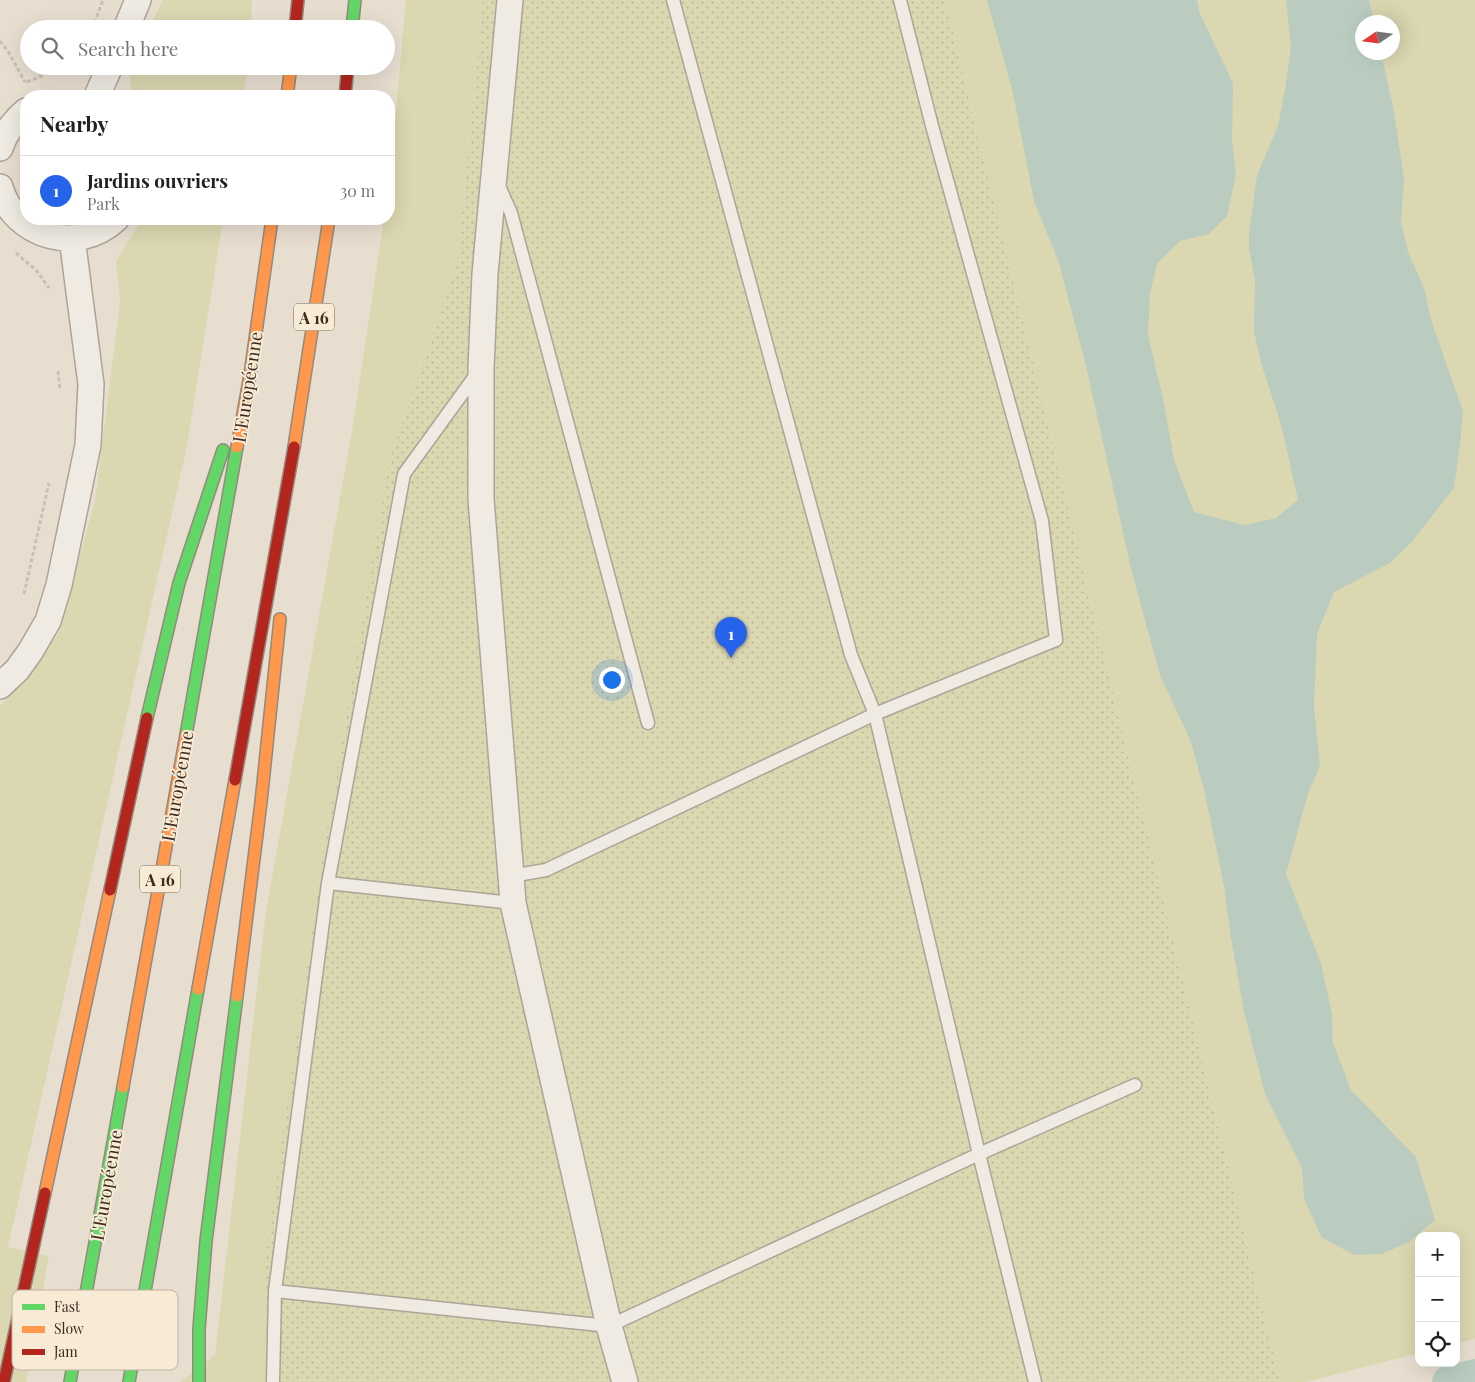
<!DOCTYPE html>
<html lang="en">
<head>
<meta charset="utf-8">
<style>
	:root { --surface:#fff; --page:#f2f2f2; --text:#202124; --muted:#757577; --line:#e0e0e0; --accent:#2563eb }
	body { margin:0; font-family:"Playfair Display",serif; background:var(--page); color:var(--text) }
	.controls { position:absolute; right:15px; bottom:15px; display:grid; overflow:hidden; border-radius:10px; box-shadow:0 5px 20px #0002 }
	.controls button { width:45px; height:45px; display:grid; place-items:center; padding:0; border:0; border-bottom:1px solid var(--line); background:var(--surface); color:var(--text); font:25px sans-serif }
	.compass { position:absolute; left:1355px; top:15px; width:45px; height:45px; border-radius:50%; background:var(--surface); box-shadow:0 5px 20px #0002; rotate:257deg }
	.you { position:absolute; left:611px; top:679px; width:18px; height:18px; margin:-12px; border:4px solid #fff; border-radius:50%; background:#1a73e8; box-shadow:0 0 0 8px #1a73e833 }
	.badge { display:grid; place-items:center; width:32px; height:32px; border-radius:50%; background:var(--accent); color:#fff; font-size:16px; font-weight:700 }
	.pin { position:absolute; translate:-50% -41px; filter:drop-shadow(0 1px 2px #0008) }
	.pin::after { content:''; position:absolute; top:26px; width:18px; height:15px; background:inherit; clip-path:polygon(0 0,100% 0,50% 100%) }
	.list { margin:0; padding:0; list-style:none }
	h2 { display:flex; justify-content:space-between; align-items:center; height:65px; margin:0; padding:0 20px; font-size:21px }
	h2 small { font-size:16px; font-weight:400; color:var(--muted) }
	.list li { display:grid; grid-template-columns:32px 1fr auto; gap:15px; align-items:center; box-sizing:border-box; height:70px; padding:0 20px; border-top:1px solid var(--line) }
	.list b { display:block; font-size:19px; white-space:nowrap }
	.list p { margin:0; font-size:16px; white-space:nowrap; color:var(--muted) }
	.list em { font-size:16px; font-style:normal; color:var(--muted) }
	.icon { flex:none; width:28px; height:28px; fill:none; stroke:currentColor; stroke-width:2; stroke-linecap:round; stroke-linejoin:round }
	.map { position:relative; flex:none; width:1475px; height:1382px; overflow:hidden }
	.search { position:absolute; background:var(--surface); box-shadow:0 5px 20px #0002; left:20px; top:20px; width:375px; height:55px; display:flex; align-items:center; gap:12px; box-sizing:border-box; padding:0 18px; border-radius:28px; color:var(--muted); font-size:19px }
	.panel { position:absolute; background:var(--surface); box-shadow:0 5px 20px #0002; left:20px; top:90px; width:375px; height:135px; border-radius:20px }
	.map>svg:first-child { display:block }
	.grass { fill:#dbd7b1; fill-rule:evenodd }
	.garden { fill:url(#garden-dots) }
	.water { fill:#baccc0 }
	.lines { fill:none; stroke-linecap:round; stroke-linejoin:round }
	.canal { stroke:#baccc0; stroke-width:32 }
	.lane-casing { stroke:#ada398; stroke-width:15 }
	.street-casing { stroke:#ada398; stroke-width:28 }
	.fast-casing { stroke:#93897f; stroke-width:14 }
	.slow-casing { stroke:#93897f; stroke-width:14 }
	.jam-casing { stroke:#93897f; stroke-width:14 }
	.path { stroke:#c8c0b7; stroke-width:3; stroke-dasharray:4 2.5; stroke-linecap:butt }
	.lane { stroke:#efeae2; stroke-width:12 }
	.street { stroke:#efeae2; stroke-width:25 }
	.fast { stroke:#63d668; stroke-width:11 }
	.slow { stroke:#ff974d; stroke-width:11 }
	.jam { stroke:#b3261e; stroke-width:11 }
	.labels { text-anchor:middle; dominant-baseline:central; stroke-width:4; stroke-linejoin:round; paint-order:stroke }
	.shield { fill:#f8ebd6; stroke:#756455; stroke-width:1 }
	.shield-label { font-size:16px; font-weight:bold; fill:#3d2a1e }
	.street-label { font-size:18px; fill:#3d2a1e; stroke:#f8ebd6 }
	.key { fill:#f8ebd6; stroke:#c0b19f; stroke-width:1 }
	.key-label { font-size:14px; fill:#3d2a1e }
</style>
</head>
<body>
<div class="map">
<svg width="1475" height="1382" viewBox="0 0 1475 1382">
	<defs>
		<pattern id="garden-dots" width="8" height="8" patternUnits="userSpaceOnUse" patternTransform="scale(1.25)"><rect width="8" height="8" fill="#dbd7b1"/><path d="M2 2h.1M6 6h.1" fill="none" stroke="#bdb998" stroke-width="1.8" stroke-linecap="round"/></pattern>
	</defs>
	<rect width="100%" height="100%" fill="#e8ded0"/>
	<path class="grass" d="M163,0H252L251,29H149Z
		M406,0H483L457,262L389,462L265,1258V1382H180L215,1355L266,911L352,431L384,219H389V188Z
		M945,0H1475V1339L1456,1343V1236H1419V1353L1306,1382H1280ZM1362,22H1392V52H1362Z
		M130,66H248L243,96H131Z
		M142,219H223L187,446L8,1247L49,1256L26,1382H0V706L58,634L95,501L120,302L116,261Z"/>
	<path class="garden" d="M483,0H945L1280,1382H265V1258L323,854L389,462L457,262Z"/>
	<path class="water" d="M987,0H1197L1200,14L1233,83L1232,141L1236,174L1227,216L1209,234L1180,241L1157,264L1150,294L1148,335L1164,403L1174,460L1194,512L1244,525L1276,518L1298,500L1281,424L1261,363L1254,331L1255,281L1249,248V232L1257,175L1278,126L1286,84L1291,46L1286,0H1369L1374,22H1362V52L1381,53L1393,106L1404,178L1401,222L1408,252L1424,288L1432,323L1463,411L1460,445L1454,488L1410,544L1390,563L1334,592L1317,634L1314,706L1320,767L1309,790L1286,874L1321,963L1332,1014L1333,1043L1351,1090L1416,1157L1435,1220L1409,1242L1382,1254L1355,1255L1322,1238L1304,1199L1302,1168L1265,1094L1244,1012L1231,938L1224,886L1205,794L1191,742L1160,675L1132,573L1086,366L1059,263L1034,201L1013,93Z"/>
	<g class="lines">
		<path class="canal" d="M1448,1382L1475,1375"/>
		<defs>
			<path id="lane" d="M900,0L932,126L1042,521L1056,640L875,714L979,1154L1035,1382
				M498,184L511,213L648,723
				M478,372L404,474L328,883L513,903
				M511,876L546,870L875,714L851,655L673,0
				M275,1291L609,1326L979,1154L1135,1085
				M273,1382L275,1291L328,883"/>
			<path id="street" d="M510,0L485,274L481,368V499L511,876L513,903L609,1326L625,1382
				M126,29L138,0
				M97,96L110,66
				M0,148C5,133 14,121 26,111
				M0,187C14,237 78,255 116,219
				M0,686L17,670L30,652L48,621L59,585L88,445L91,384L72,238"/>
			<path id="fast" d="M352,29L355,0
				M147,718L179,583L223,450
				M186,735L237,447
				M70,1382L123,1087
				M129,1382L198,989
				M199,1382V1329L206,1241L237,996"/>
			<path id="slow" d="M287,96L291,66
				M237,447L250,375L272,219
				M294,447L329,219
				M198,989L235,780
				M237,996L261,802L280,619
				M123,1087L186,735
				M45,1193L110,890"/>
			<path id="jam" d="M295,29L298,0
				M345,96L348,66
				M235,780L294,447
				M110,890L147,718
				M4,1382L45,1193"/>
		</defs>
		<use href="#lane" class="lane-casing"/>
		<use href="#street" class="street-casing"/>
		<use href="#fast" class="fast-casing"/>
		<use href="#slow" class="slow-casing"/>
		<use href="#jam" class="jam-casing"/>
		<path class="path" d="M92,29L103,0
			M0,41L8,51L25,82
			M27,82L66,66
			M16,253L36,270L49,288
			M58,371L60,390
			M24,594L49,483"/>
		<use href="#lane" class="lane"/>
		<use href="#street" class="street"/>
		<use href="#fast" class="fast"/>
		<use href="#slow" class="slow"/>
		<use href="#jam" class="jam"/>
	</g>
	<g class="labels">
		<g class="shield">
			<rect x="294" y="303.5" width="40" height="27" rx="4"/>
			<rect x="140" y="865.5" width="40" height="27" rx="4"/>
		</g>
		<g class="shield-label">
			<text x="314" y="317">A 16</text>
			<text x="160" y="879">A 16</text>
		</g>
		<g class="street-label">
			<text transform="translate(247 387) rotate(-81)">L'Européenne</text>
			<text transform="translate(177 786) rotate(-80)">L'Européenne</text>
			<text transform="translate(106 1185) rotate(-80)">L'Européenne</text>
		</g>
	</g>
	<rect x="12" y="1290" width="166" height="80" rx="8" class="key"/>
	<rect x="22" y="1304" width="23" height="6" fill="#63d668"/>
	<rect x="22" y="1326" width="23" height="7" fill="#ff974d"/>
	<rect x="22" y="1349" width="23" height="6" fill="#b3261e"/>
	<g class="key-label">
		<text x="54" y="1312">Fast</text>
		<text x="54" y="1334">Slow</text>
		<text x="54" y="1357">Jam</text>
	</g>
</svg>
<div class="controls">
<button>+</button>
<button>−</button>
<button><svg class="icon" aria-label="locate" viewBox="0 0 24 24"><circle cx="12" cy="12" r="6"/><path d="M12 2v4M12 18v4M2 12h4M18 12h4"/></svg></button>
</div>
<svg class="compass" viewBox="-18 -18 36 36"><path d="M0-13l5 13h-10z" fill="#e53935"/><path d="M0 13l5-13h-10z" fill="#757577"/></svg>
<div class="you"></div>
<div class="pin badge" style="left:731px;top:658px">1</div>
<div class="search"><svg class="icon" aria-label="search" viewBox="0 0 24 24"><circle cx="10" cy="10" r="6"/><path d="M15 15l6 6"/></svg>Search here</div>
<section class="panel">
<h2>Nearby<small></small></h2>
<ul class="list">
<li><span class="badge">1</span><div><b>Jardins ouvriers</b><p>Park</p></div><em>30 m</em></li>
</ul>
</section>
</div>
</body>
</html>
